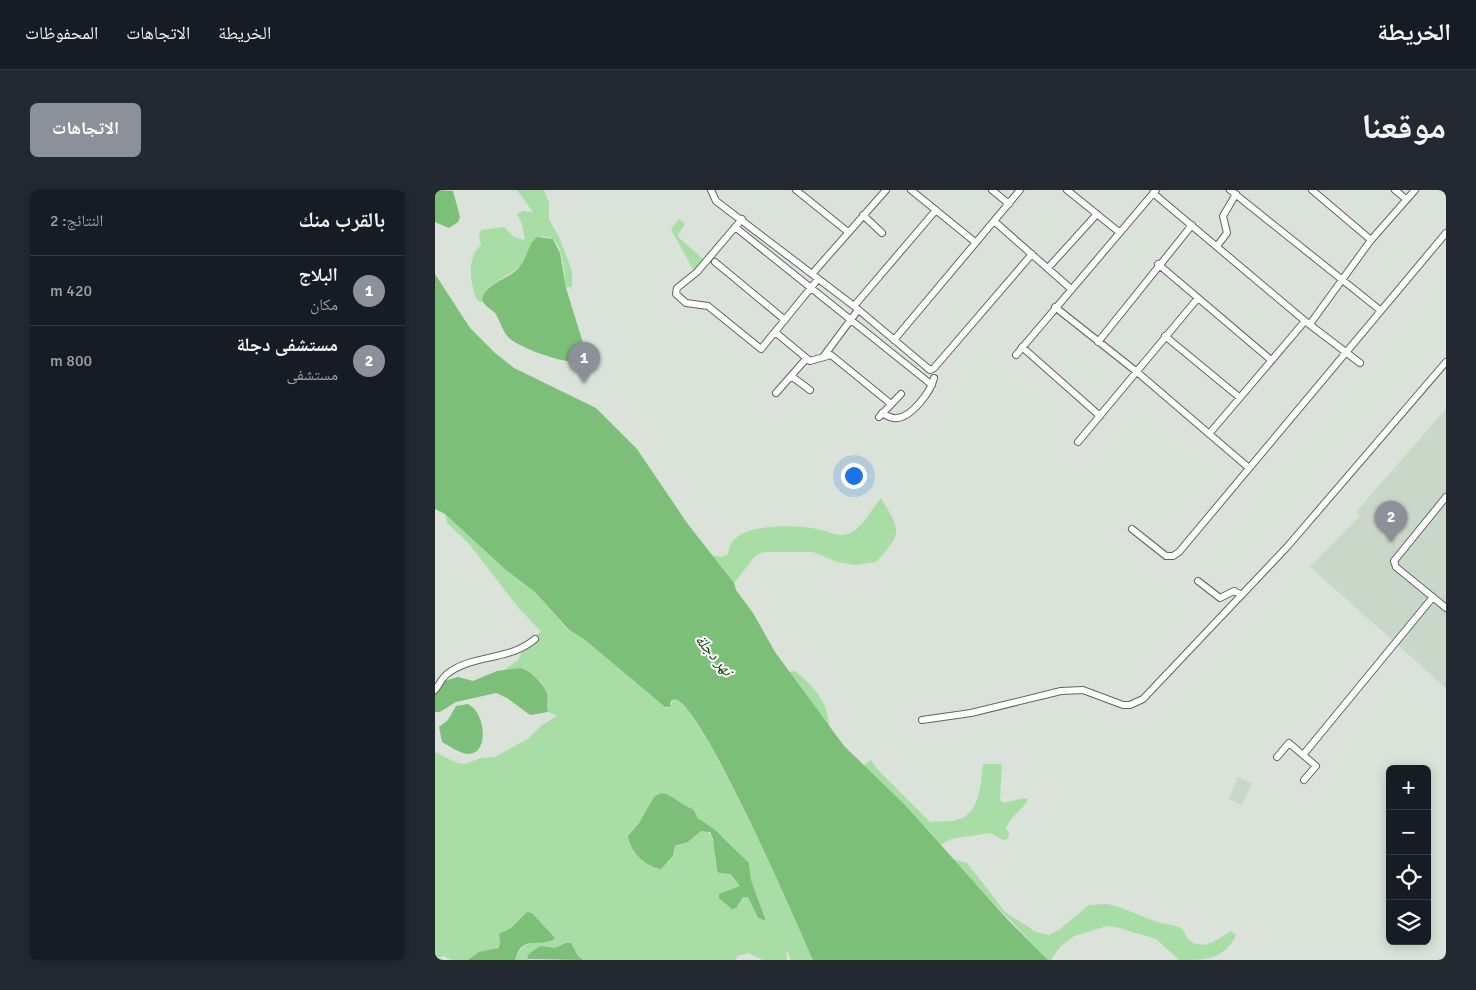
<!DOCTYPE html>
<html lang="ar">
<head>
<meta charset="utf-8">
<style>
	:root { --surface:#171b24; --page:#242831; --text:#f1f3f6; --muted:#9ea1a6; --line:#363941; --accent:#8c9099 }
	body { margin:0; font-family:Signika,"Noto Naskh Arabic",sans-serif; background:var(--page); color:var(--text); direction:rtl }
	.controls { position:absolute; right:15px; bottom:15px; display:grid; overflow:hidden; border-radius:8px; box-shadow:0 2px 12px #0003 }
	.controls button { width:45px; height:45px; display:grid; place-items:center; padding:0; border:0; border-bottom:1px solid var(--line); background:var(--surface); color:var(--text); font:25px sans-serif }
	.you { position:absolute; left:418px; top:285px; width:18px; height:18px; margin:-12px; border:4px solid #fff; border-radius:50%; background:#1a73e8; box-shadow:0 0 0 8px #1a73e833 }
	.badge { display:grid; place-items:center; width:32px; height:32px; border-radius:50%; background:var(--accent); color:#fff; font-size:16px; font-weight:700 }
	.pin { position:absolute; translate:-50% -41px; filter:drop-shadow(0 1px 2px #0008) }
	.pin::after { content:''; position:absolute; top:26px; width:18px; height:15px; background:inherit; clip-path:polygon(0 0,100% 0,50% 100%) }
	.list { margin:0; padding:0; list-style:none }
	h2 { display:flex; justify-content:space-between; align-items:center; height:65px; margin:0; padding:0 20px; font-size:21px }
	h2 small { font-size:16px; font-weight:400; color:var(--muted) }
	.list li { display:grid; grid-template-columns:32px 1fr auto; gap:15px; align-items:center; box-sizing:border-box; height:70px; padding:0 20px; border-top:1px solid var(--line) }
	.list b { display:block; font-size:19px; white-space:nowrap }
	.list p { margin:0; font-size:16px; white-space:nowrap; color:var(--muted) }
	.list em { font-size:16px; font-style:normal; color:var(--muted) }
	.icon { flex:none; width:28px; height:28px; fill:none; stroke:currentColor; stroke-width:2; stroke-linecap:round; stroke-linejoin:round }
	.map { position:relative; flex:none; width:1011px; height:770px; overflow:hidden; direction:ltr; border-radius:8px }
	header { display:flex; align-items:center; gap:30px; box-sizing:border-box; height:70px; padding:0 25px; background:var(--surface); border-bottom:1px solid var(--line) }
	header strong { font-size:24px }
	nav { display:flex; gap:28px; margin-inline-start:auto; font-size:18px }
	.intro { display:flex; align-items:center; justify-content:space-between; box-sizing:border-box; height:120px; padding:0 30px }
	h1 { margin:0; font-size:35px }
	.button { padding:12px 22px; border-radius:8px; background:var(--accent); color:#fff; font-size:18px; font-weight:700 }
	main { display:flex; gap:30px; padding:0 30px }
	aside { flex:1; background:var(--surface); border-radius:8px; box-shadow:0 2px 12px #0003 }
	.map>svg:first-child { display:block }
	.built { fill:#c9d7c8 }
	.green { fill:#a8dea5; fill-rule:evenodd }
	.water { fill:#7cbf79 }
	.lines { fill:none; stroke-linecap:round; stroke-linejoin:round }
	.minor-casing { stroke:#5e665e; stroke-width:8 }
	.minor { stroke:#fff; stroke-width:6 }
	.labels { text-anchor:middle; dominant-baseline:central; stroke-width:4; stroke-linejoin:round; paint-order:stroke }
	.water-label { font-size:16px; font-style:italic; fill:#144214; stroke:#fff }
</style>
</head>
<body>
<header>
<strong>الخريطة</strong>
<nav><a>الخريطة</a><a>الاتجاهات</a><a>المحفوظات</a></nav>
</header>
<div class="intro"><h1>موقعنا</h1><a class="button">الاتجاهات</a></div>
<main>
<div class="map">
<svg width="1011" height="770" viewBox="0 0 1011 770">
	<rect width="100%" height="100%" fill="#dae2d9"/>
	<path class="built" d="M1011,219V498L875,377L925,326L921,322Z
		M803,587L817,593L807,615L794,609Z"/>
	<path class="green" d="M82,0H109L114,13V29L124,47L137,81V96L131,98C129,84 129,59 118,49C114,46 107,47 102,47L86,76L53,98L47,109L48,113L42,110C35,93 31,68 46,55L44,45L46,40L69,37L79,47L90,50L87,34L82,24L88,21L98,22Z
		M244,29L250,34L242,46L273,73L261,85L236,39Z
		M446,308C465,340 469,342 441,372L420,375L402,372L378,362H329L320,366L299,393L277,365L286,367L292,365C294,361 295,354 298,351C311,333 363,335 382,339C392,341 402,347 412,344C427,340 436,319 446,308Z
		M10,324L71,380L100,402L133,440L149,449L230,517L233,518L240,509C266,514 362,734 378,770H356L351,759L352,770H328L313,763L302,766L301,770H148L143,766L136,753L120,758L105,757L92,769L94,770H80C86,751 102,751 120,748L97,723L92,722L76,738L64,744L65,754L59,760L44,762L33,770H17L9,766L0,769V562L22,573L30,574L46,568L60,567L94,548L107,535L122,526L113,522L112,504L105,492L84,478L68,481L83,470L93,449L106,442L83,417L34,354L12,333ZM231,604L247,616L258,619L263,628L279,639L314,673L316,690L331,731L323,728L313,707L310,706L304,710L284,704L305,696L294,684L284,683L282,681C278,667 283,647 269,639L253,652L239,657L240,663L233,673L195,643C208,630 215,613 231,604Z
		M360,481C379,497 394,512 394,538L353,482Z
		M436,570L442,579L495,632C503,631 511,632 518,631C546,626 545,596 548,574H567L565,610L568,613L589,608L593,609C587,622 575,625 571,639L574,643L573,649L568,650L555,643L516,649L505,655L470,615L428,576Z
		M516,668L532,673L570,722L601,742L614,745L625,739L654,715L672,714L684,717L722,732L745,737C750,741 750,746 754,750C769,762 782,749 796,741L801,745C789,770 770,770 744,770L721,749L681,737L672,736L639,746L625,757L616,770H613Z"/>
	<path class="water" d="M0,0L18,1L25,27L23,32L14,38L0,32Z
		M102,47L118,49L125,63L131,98L152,166L149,172C133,175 85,159 73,147C67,140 65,130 60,123C55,118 49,116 47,109C53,90 76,90 86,75C93,66 93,54 102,47Z
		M0,84L35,138L60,163L79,178L161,218L202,259L252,333L299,393L301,400L318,423L340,462L409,556L470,615L573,730L613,770H378C362,734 267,514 240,509L236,511L235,517H230L149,449L134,440L100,402L71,380L10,324L0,319Z
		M84,478C93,478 107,493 111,501C114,507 111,515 113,522L95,525L72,508L61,503L21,512L5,522H0V498L6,492L23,487L38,491L62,481Z
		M33,514C53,524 54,571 28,563C21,561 13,555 7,552L4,537L13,530L21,516Z
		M226,603C237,604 247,616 258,619L263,628L279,639L314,673L316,690L331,731L323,728L313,707H308L301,718L297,719L284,708V704L305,696L295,684L284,683L282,681L278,649L275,642L266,641L253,652L240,656L238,666L226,679C210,676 196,663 193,646L204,633L219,607Z
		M92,722L97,723L120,748C104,760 88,742 80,770H33L44,762L63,758L65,754L64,744L76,738Z
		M131,753H136L143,766L148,770L92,769L94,764L105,756L120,758Z"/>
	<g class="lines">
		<defs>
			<path id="minor" d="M276,0L281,11L419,116L495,180L499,178L597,64
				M361,0L413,42
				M476,0L540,52
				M557,0L574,14
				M632,0L684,42
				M795,0L945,120
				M877,0L936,50
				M960,0L971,9
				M718,3L870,131L925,173
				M428,25L447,43
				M307,29L262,82L242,98L241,104L251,113L273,116L326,159L383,89
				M559,31L635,98
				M300,37L497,195
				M782,56L792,43L788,26L801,4
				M280,72L350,130
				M723,74L836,170
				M613,78L662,24
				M377,84L451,0
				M419,116L501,20
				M620,117L702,182L814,278
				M875,134L936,50L980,0
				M340,142L375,171L396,165L456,214
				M730,146L804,207
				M459,150L585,0
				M663,152L757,35
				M587,157L665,226
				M581,165L721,0
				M388,167L423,120
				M356,186L375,200
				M341,203L371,169
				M447,223C452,226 457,229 462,228C477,227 496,201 499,188
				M444,227L466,204
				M774,244L870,131
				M643,252L763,108
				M1011,307L959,371L961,377L1011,418
				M697,339L731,366H738L744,362L1011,43
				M763,391L785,408L799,401L807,405
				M0,500C4,495 7,488 12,484C37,464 75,471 100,449
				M487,530L536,523L626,501L648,500L688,515H695L708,509L852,357L1011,172
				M868,565L998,407
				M842,567L854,553L881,576L869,590"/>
		</defs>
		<use href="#minor" class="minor-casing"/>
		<use href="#minor" class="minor"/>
	</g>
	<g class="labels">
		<g class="water-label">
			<text transform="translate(279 465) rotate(50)">نهر دجلة</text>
		</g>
	</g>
</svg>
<div class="controls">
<button>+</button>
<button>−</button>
<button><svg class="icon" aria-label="locate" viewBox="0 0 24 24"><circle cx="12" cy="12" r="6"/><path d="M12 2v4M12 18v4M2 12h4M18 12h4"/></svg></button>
<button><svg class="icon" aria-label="layers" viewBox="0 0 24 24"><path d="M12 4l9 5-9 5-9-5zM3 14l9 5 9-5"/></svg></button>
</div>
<div class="you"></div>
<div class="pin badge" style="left:149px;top:193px">1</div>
<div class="pin badge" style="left:956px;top:352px">2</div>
</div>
<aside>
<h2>بالقرب منك<small>النتائج: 2</small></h2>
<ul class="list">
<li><span class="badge">1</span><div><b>البلاج</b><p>مكان</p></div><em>420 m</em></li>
<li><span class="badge">2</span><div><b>مستشفى دجلة</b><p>مستشفى</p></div><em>800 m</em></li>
</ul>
</aside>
</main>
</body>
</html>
